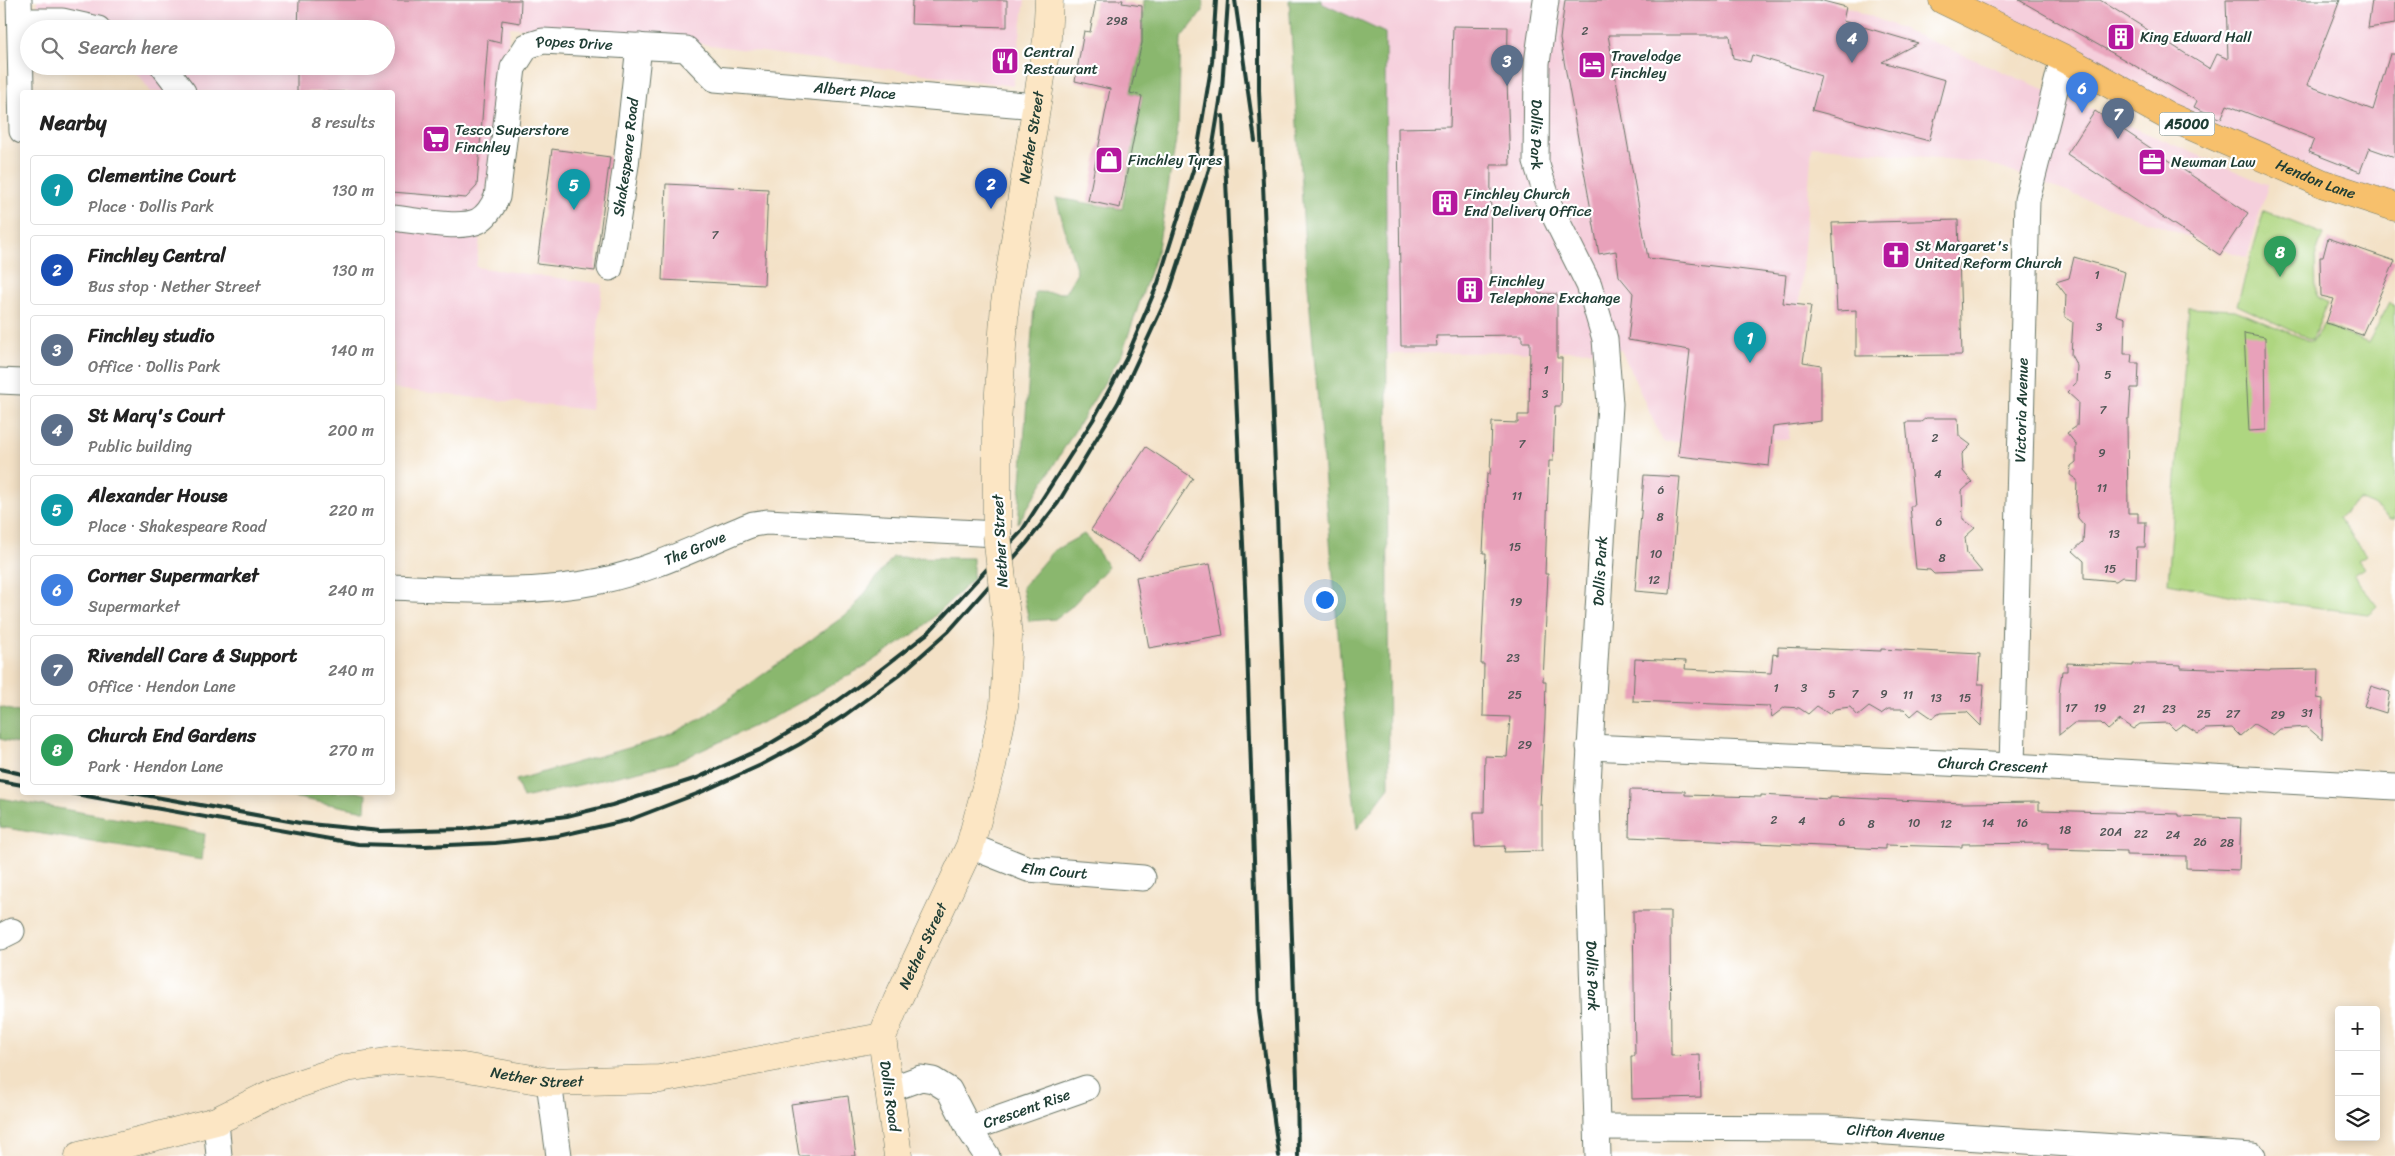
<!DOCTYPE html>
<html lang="en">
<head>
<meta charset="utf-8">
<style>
	:root { --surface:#fff; --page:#f2f2f2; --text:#222; --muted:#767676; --line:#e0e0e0; --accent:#2563eb }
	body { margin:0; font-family:Sriracha,sans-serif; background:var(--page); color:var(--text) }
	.controls { position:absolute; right:15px; bottom:15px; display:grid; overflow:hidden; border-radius:5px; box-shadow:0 2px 12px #0003 }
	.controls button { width:45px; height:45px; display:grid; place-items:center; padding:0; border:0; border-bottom:1px solid var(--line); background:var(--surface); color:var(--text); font:25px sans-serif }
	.you { position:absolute; left:1324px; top:599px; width:18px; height:18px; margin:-12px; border:4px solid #fff; border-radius:50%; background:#1a73e8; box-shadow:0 0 0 8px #1a73e833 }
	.badge { display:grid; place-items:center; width:32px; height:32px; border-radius:50%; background:var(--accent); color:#fff; font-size:16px; font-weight:700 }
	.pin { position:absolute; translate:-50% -41px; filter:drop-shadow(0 1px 2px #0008) }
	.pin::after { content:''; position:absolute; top:26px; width:18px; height:15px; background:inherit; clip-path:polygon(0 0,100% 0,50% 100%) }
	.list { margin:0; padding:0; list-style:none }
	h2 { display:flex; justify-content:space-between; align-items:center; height:65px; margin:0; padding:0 20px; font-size:21px }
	h2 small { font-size:16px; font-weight:400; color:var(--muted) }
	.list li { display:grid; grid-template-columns:32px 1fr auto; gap:15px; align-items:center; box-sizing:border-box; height:70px; margin:0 10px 10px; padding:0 10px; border:1px solid var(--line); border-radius:5px }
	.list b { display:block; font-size:19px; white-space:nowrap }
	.list p { margin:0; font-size:16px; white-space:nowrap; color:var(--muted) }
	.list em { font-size:16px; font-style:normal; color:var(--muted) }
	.icon { flex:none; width:28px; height:28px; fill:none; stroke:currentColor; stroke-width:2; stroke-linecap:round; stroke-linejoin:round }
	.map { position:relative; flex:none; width:2395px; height:1156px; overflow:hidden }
	.search { position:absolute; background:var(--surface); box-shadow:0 2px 12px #0003; left:20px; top:20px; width:375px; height:55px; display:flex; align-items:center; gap:12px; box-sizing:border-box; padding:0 18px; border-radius:28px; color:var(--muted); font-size:19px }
	.panel { position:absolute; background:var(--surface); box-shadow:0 2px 12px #0003; left:20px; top:90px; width:375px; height:705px; border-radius:5px }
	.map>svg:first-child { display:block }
	.built { fill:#f5cfdc }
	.green { fill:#aed680; stroke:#668a5a }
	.forest { fill:#8ab76e; stroke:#547a51 }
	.building { fill:#e8a1ba }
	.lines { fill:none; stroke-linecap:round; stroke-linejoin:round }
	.street-casing { stroke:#697667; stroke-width:27 }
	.secondary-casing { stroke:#697667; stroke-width:29 }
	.primary-casing { stroke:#697667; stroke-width:29 }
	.street { stroke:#fff; stroke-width:25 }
	.secondary { stroke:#fce6c4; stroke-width:28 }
	.primary { stroke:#f7c06c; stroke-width:28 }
	.rail { stroke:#1f3d34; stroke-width:4 }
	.secondary-bridge-casing { stroke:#697667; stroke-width:29; stroke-linecap:butt }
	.secondary-bridge { stroke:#fce6c4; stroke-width:28 }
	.labels { text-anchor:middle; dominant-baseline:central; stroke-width:4.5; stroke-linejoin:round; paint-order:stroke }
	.number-label { font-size:12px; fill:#515656 }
	.shield { fill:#fff; stroke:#627771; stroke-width:1 }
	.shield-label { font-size:14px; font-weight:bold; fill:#1f3d34 }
	.poi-label { font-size:15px; fill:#1f3d34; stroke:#fff; text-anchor:start }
	.street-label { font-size:15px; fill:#1f3d34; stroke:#fff }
</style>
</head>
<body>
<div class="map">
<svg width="2395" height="1156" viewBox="0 0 2395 1156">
	<rect width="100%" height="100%" fill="#fff"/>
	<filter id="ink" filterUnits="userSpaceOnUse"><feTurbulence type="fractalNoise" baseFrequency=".02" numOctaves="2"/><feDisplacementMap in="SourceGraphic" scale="10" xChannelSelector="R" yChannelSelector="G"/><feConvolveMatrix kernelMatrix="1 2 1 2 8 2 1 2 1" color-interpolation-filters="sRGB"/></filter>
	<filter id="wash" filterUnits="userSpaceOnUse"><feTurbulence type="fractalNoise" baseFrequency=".0096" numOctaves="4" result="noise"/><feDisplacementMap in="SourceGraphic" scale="20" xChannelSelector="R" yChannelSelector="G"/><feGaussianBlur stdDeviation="1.12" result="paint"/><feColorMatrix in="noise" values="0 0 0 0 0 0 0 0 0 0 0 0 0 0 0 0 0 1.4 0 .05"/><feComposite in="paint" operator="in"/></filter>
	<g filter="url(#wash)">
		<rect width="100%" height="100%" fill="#f3e1c6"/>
		<path class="built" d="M37,0H1025L1013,86L629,34L510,27L476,267L602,284L591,410L393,389L392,92H151L140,77L125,66H386V29H39Z
			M1321,0H1829L1898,27L2268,185L2247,258L1987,163L1812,146L1789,439L1663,442L1621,350L1386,354L1385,33L1321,3Z
			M1937,0H2395V207Z"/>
		<path class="green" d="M2264,211L2323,234L2315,257L2316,296L2328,303L2312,340L2237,305Z
			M2390,302L2395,307V519H2390L2373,505L2359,499L2338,518L2366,555L2358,560L2364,568L2353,575L2377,606L2368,614L2244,598L2168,583L2189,308L2235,310L2312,342L2324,324L2368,343Z"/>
		<path class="forest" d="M1144,0H1203V11L1181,39L1178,128L1158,248L1122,354L1018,523L1035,292L1065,293L1077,272L1056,198L1122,209L1142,96L1130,93L1142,43Z
			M1289,0H1321V3L1385,33L1389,787L1357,829L1347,737L1306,263Z
			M1084,534L1095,547L1108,567L1071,607L1055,619L1029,621L1022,587L1053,551Z
			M893,557L973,558V579L921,629L867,665L774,717L674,763L523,798L516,780L666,737L704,717L851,611Z
			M0,707L22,713V744L0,739Z
			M357,792L366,794L365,811L272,793Z
			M0,798L205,834L202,860L0,827Z"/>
		<g id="blocks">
			<path class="building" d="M299,0H521L520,23L502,20L500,43L488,40L477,186L466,198L392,192V92H297V66H386V29H298Z
				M912,0H1007V27L911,24Z
				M1096,0H1123L1122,3L1142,6V43L1130,93L1142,96L1120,208L1088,201L1110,89L1075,81L1084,31L1090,32Z
				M1565,0H1819L1846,7L1843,21L1918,43L1882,62L1945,80L1929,141L1812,110L1821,76L1752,55L1750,62L1733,58L1730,35H1608L1648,258L1786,275L1783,303L1811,306L1803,362L1821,365V421L1773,427L1769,466L1678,456L1690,350L1628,340L1633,293L1619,276L1616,251L1599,254L1560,39Z
				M2019,0H2100L2210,69L2217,54L2228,59L2226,0H2340L2307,85L2373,110L2390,54H2395V157L2369,148L2360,172L2309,152L2314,139L2227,105L2221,119L2194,107L2197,101Z
				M2372,0H2395V24L2368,28Z
				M1453,26L1508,27L1507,81L1510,165H1491L1490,286H1539V294H1557V358H1562L1561,406H1555L1553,461H1549L1545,574H1548L1543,681H1546L1545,719L1540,805H1542V851L1504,852L1505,846L1475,847L1474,828V812H1484L1485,756L1507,757L1510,717L1483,716L1484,664H1481L1486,553H1483L1487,474H1490L1492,422L1518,423V415H1529L1530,342H1522V335L1436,336L1437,346H1401L1398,128L1450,127Z
				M2095,111L2248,213L2220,255L2067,154Z
				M552,149L610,157L595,271L537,264Z
				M666,184L768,189L764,285L662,280Z
				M1958,220L1962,355L1856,356V310L1837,311L1832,223Z
				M2328,238L2395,261L2362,335L2326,323L2334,299L2321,296L2320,257H2323Z
				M2074,257L2125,272L2116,315L2125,318L2124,354H2132L2131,363H2139L2138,388H2131L2129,419H2127L2128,513H2138V522H2146L2145,547H2137L2136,578L2122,577L2116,581L2084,578V561L2073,551L2083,542L2084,525L2078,518L2076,505L2077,480L2070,475L2071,466L2076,462V444L2067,433L2077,426L2078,402L2067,392L2076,383L2077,366L2071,355L2073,322L2065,317L2066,295L2056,282L2069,278Z
				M2244,333L2265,337L2266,430L2249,431Z
				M1926,418H1958L1959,436L1971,445L1962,454L1963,471L1972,482L1962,491L1963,519L1975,528L1965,537L1967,554L1982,572L1934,574L1930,570L1916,569L1910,506H1914L1906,422H1921Z
				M1146,447L1193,478L1139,560L1091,530Z
				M1644,475L1680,477L1670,594L1635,591Z
				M1210,564L1223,635L1149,648L1136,577Z
				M1778,647L1881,651V649L1980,654L1978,684H1984L1981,726L1967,712L1940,713L1932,718L1919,709L1911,716L1904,709H1888L1881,714L1869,707L1858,716L1850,707L1835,709L1829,714L1817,706L1808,714L1799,708L1785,707L1772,717L1769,706L1633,701L1635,659L1686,661L1685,669L1771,673L1773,654L1778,655Z
				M2067,663L2133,666V664H2157L2181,665V668L2270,671V670L2318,669L2317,698L2323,699L2322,740L2307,727L2280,729L2273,735L2254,724L2240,736L2232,728L2205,729L2198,734L2183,724L2175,730L2168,723L2140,724L2133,729L2120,720L2108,730L2101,723H2074L2059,735V694L2062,671H2067Z
				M2371,686L2390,692L2386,713L2364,706Z
				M1630,790L1685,791V795L1761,797V795L1829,799V797L1963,803L2039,802V810L2179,814V816L2241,818L2239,870L2186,868V856L2126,855V851L2048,849V843L1962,844V847L1885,845V849L1629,837Z
				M1633,911H1670L1671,1056L1700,1055L1701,1097L1632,1099L1631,1056H1635Z
				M848,1096L856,1156H799L791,1104Z"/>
		</g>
	</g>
	<g filter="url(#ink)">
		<use href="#blocks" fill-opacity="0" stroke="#697667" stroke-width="1"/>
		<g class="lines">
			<defs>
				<g id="street">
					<path d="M19,0L22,131"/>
					<path id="s1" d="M1546,0L1537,63L1536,162L1550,207L1589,285L1605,339L1610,404L1587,800L1598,1156"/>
					<path d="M20,21H62L98,29"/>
					<path d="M163,66L183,92"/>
					<path id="s2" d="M392,218C414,220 459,230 478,221C487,216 493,206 497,197L513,68L527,46L543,41L686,49L715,79L1037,106"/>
					<path id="s3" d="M610,268L626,165L639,46"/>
					<path d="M0,381L22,382"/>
					<path id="s4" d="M392,587C462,590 532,595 600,581C653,570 703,544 753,524L767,522L997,534"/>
					<path id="s5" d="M1589,747L2012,766L2395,787"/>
					<path id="s6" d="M2012,766L2027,200L2063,58"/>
					<path id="s7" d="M970,846L1028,869L1143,878"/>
					<path d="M0,937L12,931"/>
					<path d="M549,1082L559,1156"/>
					<path d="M888,1090L921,1078L933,1080L949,1090L969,1129L987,1156"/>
					<path d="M216,1121L219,1156"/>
					<path id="s8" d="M1597,1127L1825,1128L2253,1156"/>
					<path id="s9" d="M969,1129L1086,1088"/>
				</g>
				<g id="secondary">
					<path id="s10" d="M997,534V422L1005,303L1047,40L1049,0"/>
					<path id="s11" d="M79,1156L216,1121L277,1091L346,1068L400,1060L457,1066L549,1082L660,1079L882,1037"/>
					<path id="s12" d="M898,1156L882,1037L897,1001L970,846L992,765L1004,706L1008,636"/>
				</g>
				<g id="primary">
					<path id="s13" d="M1943,0L2063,58L2168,116L2324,184L2395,207"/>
				</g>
			</defs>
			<use href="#street" class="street-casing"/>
			<use href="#secondary" class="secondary-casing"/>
			<use href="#primary" class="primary-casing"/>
			<use href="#street" class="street"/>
			<use href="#secondary" class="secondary"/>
			<use href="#primary" class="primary"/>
			<path class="rail" d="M1235,0L1255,141
				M1259,0V90L1277,513L1297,1080L1298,1156
				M1223,116L1245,586L1259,1011L1279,1156
				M0,769L22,774
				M0,781L22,785
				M64,792L358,844L425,846L495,843L558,836L629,820L699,793L761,765L800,744L845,715L898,676L949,631L1026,544L1058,503L1118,403L1169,293L1209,169L1222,89L1228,0
				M128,792L300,823L380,831L464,829L567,816L612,805L697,778L761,749L818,715L875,674L928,633L1021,532L1093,420L1126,359L1158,283L1195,164L1212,62L1216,0"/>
			<defs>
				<path id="secondary-bridge" d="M997,534L1008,636"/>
			</defs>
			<use href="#secondary-bridge" class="secondary-bridge-casing"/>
			<use href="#secondary-bridge" class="secondary-bridge"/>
		</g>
	</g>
	<defs>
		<symbol id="building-square" viewBox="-11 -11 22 22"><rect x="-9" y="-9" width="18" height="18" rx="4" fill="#b5179e" stroke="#fff"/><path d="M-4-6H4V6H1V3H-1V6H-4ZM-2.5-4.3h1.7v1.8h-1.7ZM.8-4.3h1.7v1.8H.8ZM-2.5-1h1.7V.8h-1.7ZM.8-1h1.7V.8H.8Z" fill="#fff"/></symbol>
		<symbol id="restaurant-square" viewBox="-11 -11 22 22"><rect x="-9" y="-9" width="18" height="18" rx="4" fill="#b5179e" stroke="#fff"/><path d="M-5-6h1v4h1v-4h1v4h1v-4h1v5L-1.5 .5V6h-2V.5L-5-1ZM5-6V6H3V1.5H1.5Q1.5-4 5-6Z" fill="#fff"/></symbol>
		<symbol id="hotel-square" viewBox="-11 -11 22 22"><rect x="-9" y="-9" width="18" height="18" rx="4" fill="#b5179e" stroke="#fff"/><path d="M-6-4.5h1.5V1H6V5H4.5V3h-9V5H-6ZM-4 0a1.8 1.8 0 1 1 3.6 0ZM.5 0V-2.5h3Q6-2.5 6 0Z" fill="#fff"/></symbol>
		<symbol id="supermarket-square" viewBox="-11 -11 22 22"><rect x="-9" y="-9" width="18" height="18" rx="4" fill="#b5179e" stroke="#fff"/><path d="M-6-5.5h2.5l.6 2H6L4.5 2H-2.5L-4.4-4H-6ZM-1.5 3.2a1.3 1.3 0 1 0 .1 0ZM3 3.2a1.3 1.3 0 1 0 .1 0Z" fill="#fff"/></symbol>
		<symbol id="shop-square" viewBox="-11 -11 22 22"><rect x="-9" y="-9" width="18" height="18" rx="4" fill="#b5179e" stroke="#fff"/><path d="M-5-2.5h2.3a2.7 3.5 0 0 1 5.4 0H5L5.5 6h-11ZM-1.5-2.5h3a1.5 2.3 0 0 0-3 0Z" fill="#fff"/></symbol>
		<symbol id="office-square" viewBox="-11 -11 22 22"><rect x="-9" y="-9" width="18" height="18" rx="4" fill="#b5179e" stroke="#fff"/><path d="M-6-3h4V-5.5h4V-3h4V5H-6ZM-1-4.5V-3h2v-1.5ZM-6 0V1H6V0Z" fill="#fff"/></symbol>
		<symbol id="church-square" viewBox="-11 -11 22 22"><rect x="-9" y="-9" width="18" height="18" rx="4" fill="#b5179e" stroke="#fff"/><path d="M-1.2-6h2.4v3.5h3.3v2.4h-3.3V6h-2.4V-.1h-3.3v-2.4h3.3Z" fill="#fff"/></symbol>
	</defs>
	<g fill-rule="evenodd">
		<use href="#building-square" x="2105" y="21" width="32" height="32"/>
		<use href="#restaurant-square" x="989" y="45" width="32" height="32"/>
		<use href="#hotel-square" x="1576" y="49" width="32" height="32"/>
		<use href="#supermarket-square" x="420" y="123" width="32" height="32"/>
		<use href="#shop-square" x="1093" y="144" width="32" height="32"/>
		<use href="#office-square" x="2136" y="146" width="32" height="32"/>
		<use href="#building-square" x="1429" y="187" width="32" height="32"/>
		<use href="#church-square" x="1880" y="239" width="32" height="32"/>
		<use href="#building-square" x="1454" y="274" width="32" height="32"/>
	</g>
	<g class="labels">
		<g class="number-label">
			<text x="1117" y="21">298</text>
			<text x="1585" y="31">2</text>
			<text x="715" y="235">7</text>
			<text x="2097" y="275">1</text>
			<text x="2099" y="327">3</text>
			<text x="1546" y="370">1</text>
			<text x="2108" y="375">5</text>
			<text x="1545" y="394">3</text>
			<text x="2103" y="410">7</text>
			<text x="1935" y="438">2</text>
			<text x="1522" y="444">7</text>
			<text x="2102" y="453">9</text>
			<text x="1938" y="474">4</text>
			<text x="2102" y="488">11</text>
			<text x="1661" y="490">6</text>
			<text x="1517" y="496">11</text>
			<text x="1660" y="517">8</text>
			<text x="1939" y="522">6</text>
			<text x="2114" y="534">13</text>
			<text x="1515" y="547">15</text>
			<text x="1656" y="554">10</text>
			<text x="1942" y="558">8</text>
			<text x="2110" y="569">15</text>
			<text x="1654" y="580">12</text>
			<text x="1516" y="602">19</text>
			<text x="1513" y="658">23</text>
			<text x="1776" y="688">1</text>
			<text x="1804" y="688">3</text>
			<text x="1832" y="694">5</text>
			<text x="1855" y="694">7</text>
			<text x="1884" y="694">9</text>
			<text x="1515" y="695">25</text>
			<text x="1908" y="695">11</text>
			<text x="1936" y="698">13</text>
			<text x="1965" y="698">15</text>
			<text x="2071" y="708">17</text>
			<text x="2100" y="708">19</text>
			<text x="2139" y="709">21</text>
			<text x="2169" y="709">23</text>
			<text x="2307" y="713">31</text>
			<text x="2204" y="714">25</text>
			<text x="2233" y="714">27</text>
			<text x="2278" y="715">29</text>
			<text x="1525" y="745">29</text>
			<text x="1774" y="820">2</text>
			<text x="1802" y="821">4</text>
			<text x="1842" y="822">6</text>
			<text x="1914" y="823">10</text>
			<text x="1988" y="823">14</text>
			<text x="2022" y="823">16</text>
			<text x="1871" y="824">8</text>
			<text x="1946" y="824">12</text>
			<text x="2065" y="830">18</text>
			<text x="2111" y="832">20A</text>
			<text x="2141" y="834">22</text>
			<text x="2173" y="835">24</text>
			<text x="2200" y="842">26</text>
			<text x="2227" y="843">28</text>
		</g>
		<rect class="shield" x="2159.5" y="112.5" width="55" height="23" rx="4"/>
		<g class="shield-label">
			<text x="2187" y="124">A5000</text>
		</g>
		<g class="poi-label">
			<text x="2140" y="37">King Edward Hall</text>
			<text x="1024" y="52">Central<tspan x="1024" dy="17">Restaurant</tspan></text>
			<text x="1611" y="56">Travelodge<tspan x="1611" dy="17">Finchley</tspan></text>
			<text x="455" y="130">Tesco Superstore<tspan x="455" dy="17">Finchley</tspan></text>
			<text x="1128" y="160">Finchley Tyres</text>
			<text x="2171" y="162">Newman Law</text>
			<text x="1464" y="194">Finchley Church<tspan x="1464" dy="17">End Delivery Office</tspan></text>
			<text x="1915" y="246">St Margaret's<tspan x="1915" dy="17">United Reform Church</tspan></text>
			<text x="1489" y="281">Finchley<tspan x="1489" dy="17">Telephone Exchange</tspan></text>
		</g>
		<g class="street-label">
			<text stroke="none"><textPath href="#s2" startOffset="322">Popes Drive</textPath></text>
			<text stroke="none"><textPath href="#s2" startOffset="616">Albert Place</textPath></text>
			<text stroke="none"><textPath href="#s1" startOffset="135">Dollis Park</textPath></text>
			<text stroke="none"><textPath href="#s10" startOffset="399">Nether Street</textPath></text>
			<text stroke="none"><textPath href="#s3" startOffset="112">Shakespeare Road</textPath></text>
			<text stroke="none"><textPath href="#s13" startOffset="414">Hendon Lane</textPath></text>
			<text stroke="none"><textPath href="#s6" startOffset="356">Victoria Avenue</textPath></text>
			<text transform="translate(1000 541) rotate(-93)">Nether Street</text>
			<text stroke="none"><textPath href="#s4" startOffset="309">The Grove</textPath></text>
			<text transform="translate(1600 571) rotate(-87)">Dollis Park</text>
			<text stroke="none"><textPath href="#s5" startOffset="404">Church Crescent</textPath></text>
			<text stroke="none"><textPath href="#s7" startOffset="89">Elm Court</textPath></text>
			<text stroke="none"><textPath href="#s12" startOffset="220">Nether Street</textPath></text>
			<text stroke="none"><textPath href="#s1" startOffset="991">Dollis Park</textPath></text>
			<text stroke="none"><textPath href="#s11" startOffset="475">Nether Street</textPath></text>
			<text transform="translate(890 1096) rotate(82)">Dollis Road</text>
			<text stroke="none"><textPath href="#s9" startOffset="61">Crescent Rise</textPath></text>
			<text stroke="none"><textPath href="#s8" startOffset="299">Clifton Avenue</textPath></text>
		</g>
	</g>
</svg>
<div class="controls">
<button>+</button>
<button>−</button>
<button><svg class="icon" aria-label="layers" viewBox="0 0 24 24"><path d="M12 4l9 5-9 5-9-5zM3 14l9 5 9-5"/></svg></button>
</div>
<div class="you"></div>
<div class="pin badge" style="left:1750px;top:363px;background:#0f9aa8">1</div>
<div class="pin badge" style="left:991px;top:209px;background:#1a4fb4">2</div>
<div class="pin badge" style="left:1507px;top:86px;background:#5c6f8a">3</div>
<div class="pin badge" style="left:1852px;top:63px;background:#5c6f8a">4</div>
<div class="pin badge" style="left:574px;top:210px;background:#0f9aa8">5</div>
<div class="pin badge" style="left:2082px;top:113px;background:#3f7fe0">6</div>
<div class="pin badge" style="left:2118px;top:139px;background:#5c6f8a">7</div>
<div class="pin badge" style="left:2280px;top:277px;background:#2e9e5b">8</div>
<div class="search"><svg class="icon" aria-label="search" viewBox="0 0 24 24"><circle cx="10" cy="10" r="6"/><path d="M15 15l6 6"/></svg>Search here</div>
<section class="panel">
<h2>Nearby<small>8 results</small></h2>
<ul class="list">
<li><span class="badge" style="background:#0f9aa8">1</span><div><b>Clementine Court</b><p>Place · Dollis Park</p></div><em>130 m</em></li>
<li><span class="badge" style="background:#1a4fb4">2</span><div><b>Finchley Central</b><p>Bus stop · Nether Street</p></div><em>130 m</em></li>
<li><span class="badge" style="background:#5c6f8a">3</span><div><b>Finchley studio</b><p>Office · Dollis Park</p></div><em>140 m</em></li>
<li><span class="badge" style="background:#5c6f8a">4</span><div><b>St Mary's Court</b><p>Public building</p></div><em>200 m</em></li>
<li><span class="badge" style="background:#0f9aa8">5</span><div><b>Alexander House</b><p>Place · Shakespeare Road</p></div><em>220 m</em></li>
<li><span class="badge" style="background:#3f7fe0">6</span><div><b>Corner Supermarket</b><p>Supermarket</p></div><em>240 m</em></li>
<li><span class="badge" style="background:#5c6f8a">7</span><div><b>Rivendell Care &amp; Support</b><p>Office · Hendon Lane</p></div><em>240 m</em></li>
<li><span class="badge" style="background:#2e9e5b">8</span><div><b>Church End Gardens</b><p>Park · Hendon Lane</p></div><em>270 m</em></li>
</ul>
</section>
</div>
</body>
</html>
